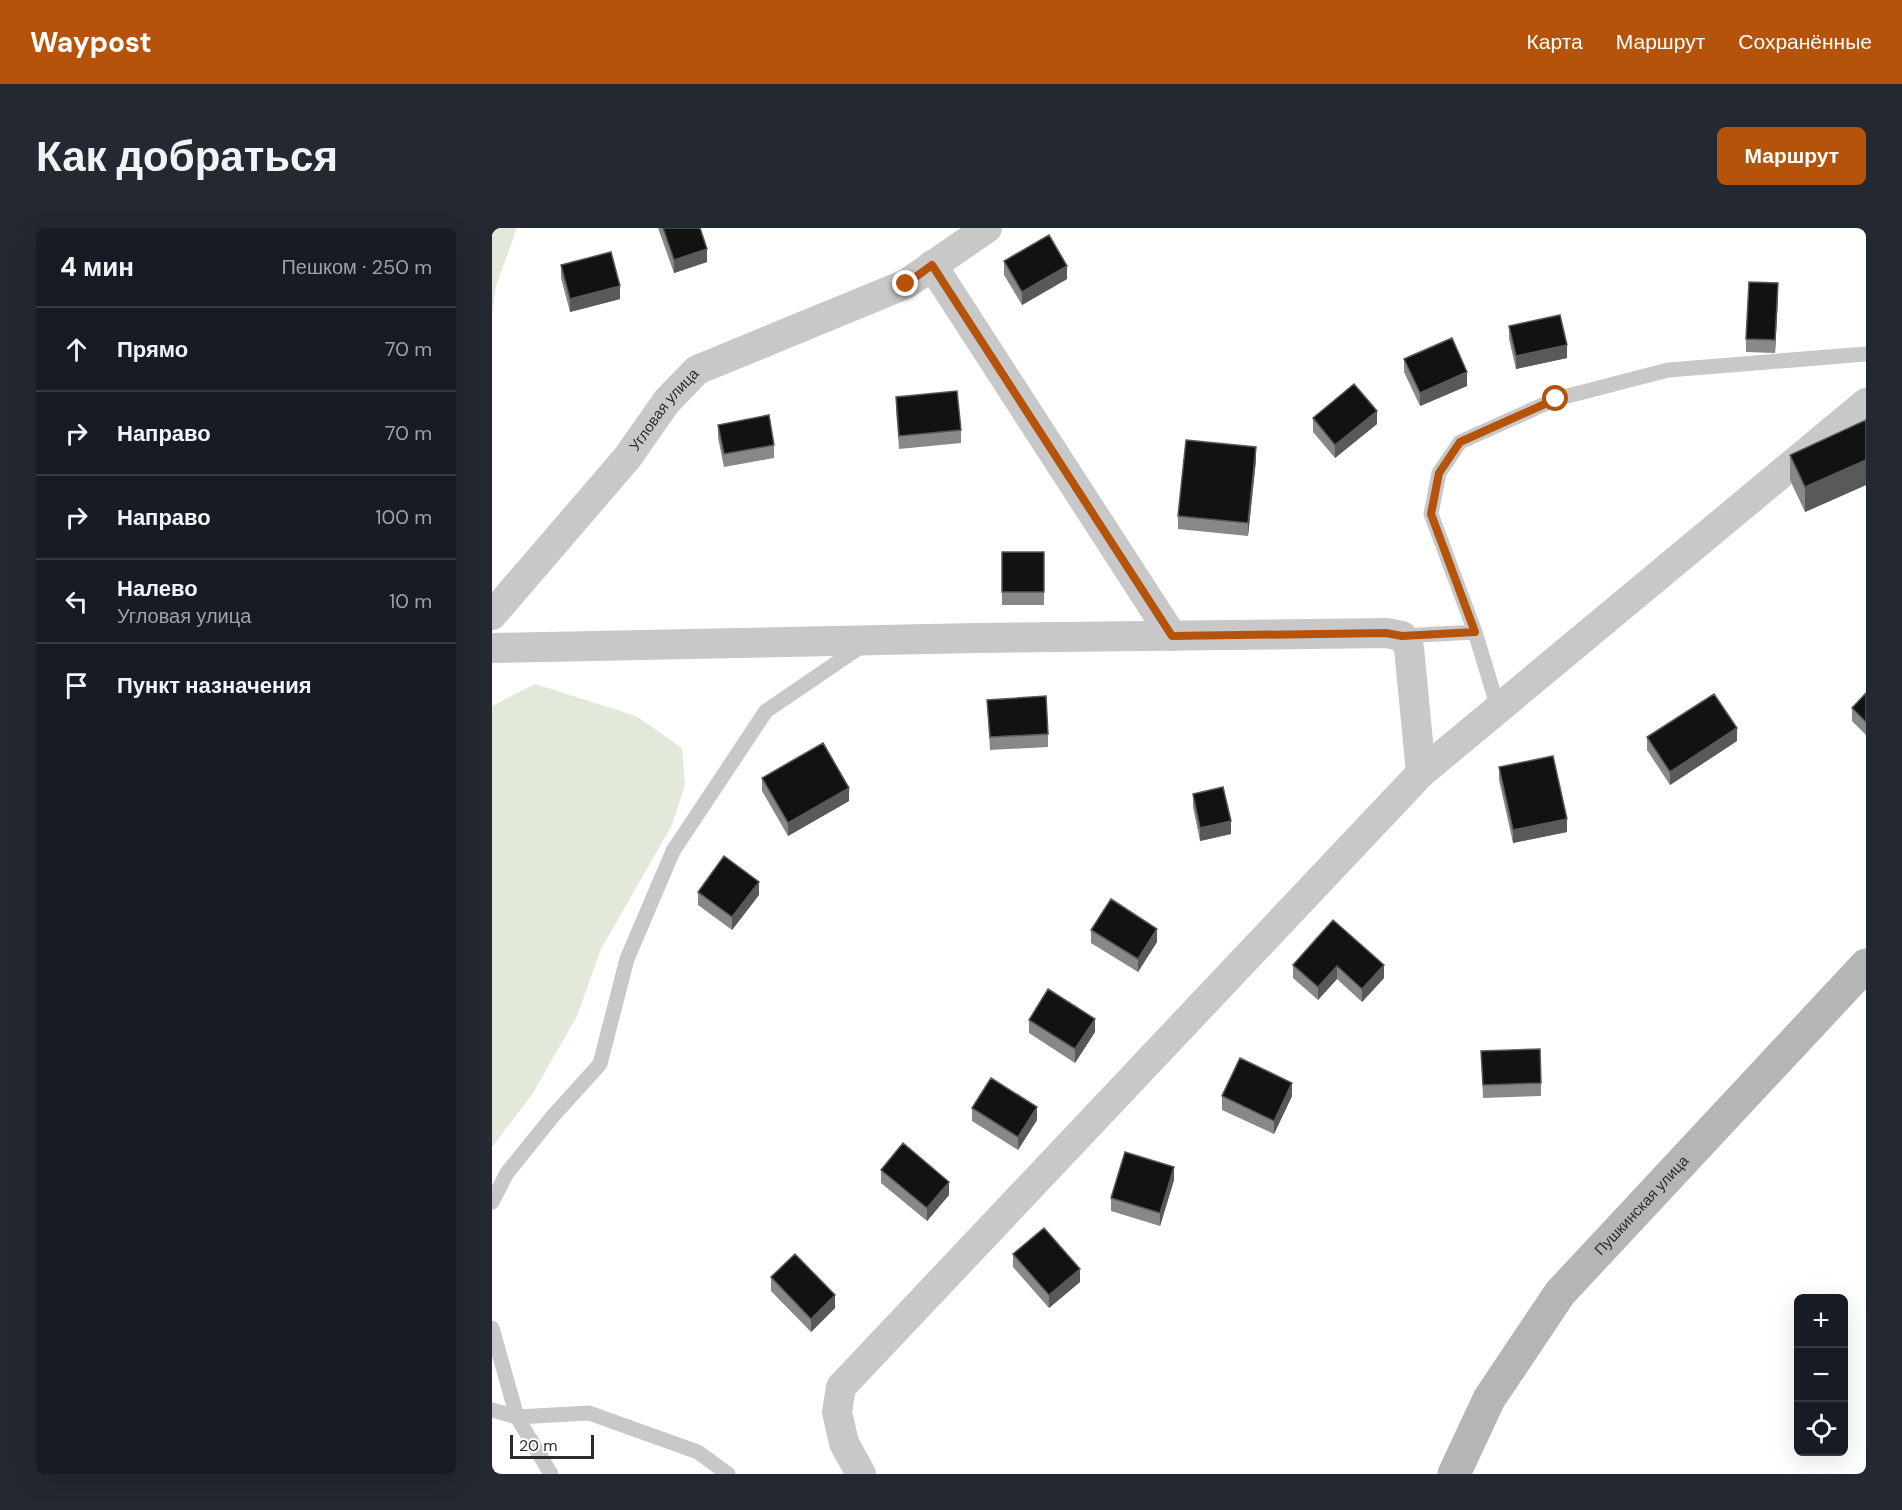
<!DOCTYPE html>
<html lang="ru">
<head>
<meta charset="utf-8">
<style>
	:root { --surface:#171b24; --page:#242831; --text:#f1f3f6; --muted:#9ea1a6; --line:#363941; --accent:#b45309 }
	body { margin:0; font-family:"DM Sans",sans-serif; background:var(--page); color:var(--text) }
	.controls { position:absolute; right:18px; bottom:18px; display:grid; overflow:hidden; border-radius:9px; box-shadow:0 6px 24px #0002 }
	.controls button { width:54px; height:54px; display:grid; place-items:center; padding:0; border:0; border-bottom:2px solid var(--line); background:var(--surface); color:var(--text); font:30px sans-serif }
	.scale { position:absolute; left:18px; bottom:15px; width:84px; box-sizing:border-box; padding-left:6px; border:3px solid #2b2b2b; border-top:0; font-size:16px; line-height:21px; white-space:nowrap; color:#2b2b2b; -webkit-text-stroke:4px #fff; paint-order:stroke }
	.stop { position:absolute; width:18px; height:18px; margin:-14px; border:4px solid #b45309; border-radius:50%; background:#fff }
	.stop.end { background:#b45309; border-color:#fff; box-shadow:0 2px 6px #0008 }
	.list { margin:0; padding:0; list-style:none }
	h2 { display:flex; justify-content:space-between; align-items:center; height:78px; margin:0; padding:0 24px; font-size:26px }
	h2 small { font-size:20px; font-weight:400; color:var(--muted) }
	.list li { display:grid; grid-template-columns:39px 1fr auto; gap:18px; align-items:center; box-sizing:border-box; height:84px; padding:0 24px; border-top:2px solid var(--line) }
	.list b { display:block; font-size:22px; white-space:nowrap }
	.list p { margin:0; font-size:20px; white-space:nowrap; color:var(--muted) }
	.list em { font-size:20px; font-style:normal; color:var(--muted) }
	.icon { flex:none; width:33px; height:33px; fill:none; stroke:currentColor; stroke-width:2; stroke-linecap:round; stroke-linejoin:round }
	.map { position:relative; flex:none; width:1374px; height:1246px; overflow:hidden; border-radius:9px }
	header { display:flex; align-items:center; gap:36px; box-sizing:border-box; height:84px; padding:0 30px; background:var(--accent); color:#fff }
	header strong { font-size:28px }
	nav { display:flex; gap:33px; margin-inline-start:auto; font-size:21px }
	.intro { display:flex; align-items:center; justify-content:space-between; box-sizing:border-box; height:144px; padding:0 36px }
	h1 { margin:0; font-size:42px }
	.button { padding:15px 27px; border-radius:9px; background:var(--accent); color:#fff; font-size:21px; font-weight:700 }
	main { display:flex; gap:36px; padding:0 36px }
	aside { flex:1; background:var(--surface); border-radius:9px; box-shadow:0 6px 24px #0002 }
	.map>svg:first-child { display:block }
	.green { fill:#e2e8da }
	.lines { fill:none; stroke-linecap:round; stroke-linejoin:round }
	.service { stroke:#c8c8c8; stroke-width:15 }
	.minor { stroke:#c8c8c8; stroke-width:30 }
	.secondary { stroke:#b5b5b5; stroke-width:33 }
	.wall { fill:#888 }
	.shaded-wall { fill:#595959 }
	.building { fill:#121212; stroke:#595959; stroke-width:1.5 }
	.route { stroke:#b45309; stroke-width:8 }
	.labels { text-anchor:middle; dominant-baseline:central; stroke-width:6; stroke-linejoin:round; paint-order:stroke }
	.street-label { font-size:15px; fill:#2b2b2b; stroke:#fff }
</style>
</head>
<body>
<header>
<strong>Waypost</strong>
<nav><a>Карта</a><a>Маршрут</a><a>Сохранённые</a></nav>
</header>
<div class="intro"><h1>Как добраться</h1><a class="button">Маршрут</a></div>
<main>
<aside>
<h2>4 мин<small>Пешком · 250 m</small></h2>
<ul class="list">
<li><svg class="icon" aria-label="ahead" viewBox="0 0 24 24"><path d="M12 20V5M6 11l6-6 6 6"/></svg><div><b>Прямо</b></div><em>70 m</em></li>
<li><svg class="icon" aria-label="right" viewBox="0 0 24 24"><path d="M7 20v-9h11M14 6l5 5-5 5"/></svg><div><b>Направо</b></div><em>70 m</em></li>
<li><svg class="icon" aria-label="right" viewBox="0 0 24 24"><path d="M7 20v-9h11M14 6l5 5-5 5"/></svg><div><b>Направо</b></div><em>100 m</em></li>
<li><svg class="icon" aria-label="left" viewBox="0 0 24 24"><path d="M17 20v-9H6M10 6l-5 5 5 5"/></svg><div><b>Налево</b><p>Угловая улица</p></div><em>10 m</em></li>
<li><svg class="icon" aria-label="arrive" viewBox="0 0 24 24"><path d="M6 21V4h12l-3 4 3 4H6"/></svg><div><b>Пункт назначения</b></div></li>
</ul>
</aside>
<div class="map">
<svg width="1374" height="1246" viewBox="0 0 1374 1246">
	<rect width="100%" height="100%" fill="#fff"/>
	<path class="green" d="M0,0H25L4,58L0,85Z
		M43,456L144,488L190,520L193,557L180,597L109,721L85,788L41,865L0,919V478Z"/>
	<g class="lines">
		<path class="service" d="M910,408L983,404
			M1006,480L983,404L939,286L947,245L968,214L1064,171L1176,142L1374,126
			M0,974L15,945L61,888L108,836L135,731L181,623L274,483L371,417
			M0,1100L25,1189L97,1185L206,1224L236,1246
			M0,1182L25,1189L59,1246"/>
		<g class="minor">
			<path d="M440,37L680,408"/>
			<path id="s1" d="M0,387L135,230L175,173L205,142L414,56L495,0"/>
			<path d="M0,420L484,410L894,405L910,408L917,420L929,545"/>
			<path d="M369,1246L352,1215L345,1184L349,1159L929,545L1374,175"/>
		</g>
		<path class="secondary" id="s2" d="M962,1246L997,1171L1068,1065L1374,737"/>
	</g>
	<path class="wall" d="M166,0H208L215,34L182,45Z
		M512,33L575,51L530,77L512,47Z
		M69,37L128,71L78,84L69,50Z
		M1286,68L1283,125L1254,124V111Z
		M1017,98L1075,130L1024,141L1017,111Z
		M912,131L975,158L928,178L912,144Z
		M404,169L469,202V215L407,221L404,182Z
		M821,190L885,196L843,230L821,204Z
		M1374,192V257L1313,284L1298,252V227Z
		M226,197L282,217V230L232,239L226,210Z
		M764,232L756,308L686,301V288Z
		M510,324H552V377H510Z
		M1374,465V507L1360,493V480Z
		M495,472L556,506V519L498,522Z
		M1155,509L1245,513L1178,557L1155,522Z
		M1007,539L1075,604L1021,615L1007,552Z
		M270,550L357,573L296,608L270,563Z
		M701,566L739,606L708,613L701,579Z
		M206,664L267,667L240,702L206,677Z
		M841,692L892,750L870,774L845,751L826,772L801,750V737Z
		M599,702L665,714L646,744L599,715Z
		M537,792L603,804L583,835L537,805Z
		M989,823L1049,855V868L991,870Z
		M730,868H800L782,906L730,882Z
		M480,880L545,892L526,922L480,893Z
		M389,942L457,967L435,993L389,955Z
		M682,952L668,998L619,983V970Z
		M521,1026L588,1054L557,1080L521,1039Z
		M279,1049L343,1080L319,1104L279,1063Z"/>
	<path class="shaded-wall" d="M215,21V34L182,45V32Z
		M575,38V51L530,77V64Z
		M1286,55V68L1283,125V112Z
		M128,58V71L78,84V71Z
		M1075,117V130L1024,141V128Z
		M975,144V158L928,178V165Z
		M885,183V196L843,230V217Z
		M764,219V232L756,308V295Z
		M1374,232V257L1313,284V259Z
		M1245,500V513L1178,557V544Z
		M357,560V573L296,608V595Z
		M1075,591V604L1021,615V602Z
		M739,593V606L708,613V600Z
		M267,654V667L240,702V689Z
		M665,701V714L646,744V731Z
		M892,737V750L870,774V761Z
		M845,738V751L826,772V759Z
		M603,791V804L583,835V821Z
		M800,855V868L782,906V893Z
		M545,879V892L526,922V909Z
		M682,939V952L668,998V985Z
		M457,954V967L435,993V980Z
		M588,1041V1054L557,1080V1067Z
		M343,1067V1080L319,1104V1091Z"/>
	<path class="building" d="M171,0H208L215,21L182,32Z
		M557,7L575,38L530,64L512,33Z
		M119,24L128,58L78,71L69,37Z
		M1257,54L1286,55L1283,112L1254,111Z
		M1068,87L1075,117L1024,128L1017,98Z
		M960,110L975,144L928,165L912,131Z
		M862,156L885,183L843,217L821,190Z
		M465,163L469,202L407,208L404,169Z
		M277,187L282,217L232,226L226,197Z
		M1374,192V232L1313,259L1298,227Z
		M694,212L764,219L756,295L686,288Z
		M510,324H552V364H510Z
		M1374,465V494L1360,480Z
		M1222,466L1245,500L1178,544L1155,509Z
		M554,468L556,506L498,509L495,472Z
		M331,515L357,560L296,595L270,550Z
		M1061,528L1075,591L1021,602L1007,539Z
		M731,559L739,593L708,600L701,566Z
		M232,628L267,654L240,689L206,664Z
		M619,671L665,701L646,731L599,702Z
		M841,692L892,737L870,761L845,738L826,759L801,737Z
		M556,761L603,791L583,821L537,792Z
		M1048,821L1049,855L991,857L989,823Z
		M748,830L800,855L782,893L730,868Z
		M499,850L545,879L526,909L480,880Z
		M411,915L457,954L435,980L389,942Z
		M633,924L682,939L668,985L619,970Z
		M552,1000L588,1041L557,1067L521,1026Z
		M303,1026L343,1067L319,1091L279,1049Z"/>
	<g class="lines">
		<path class="route" d="M414,56L440,37L680,408L894,405L910,408L983,404L939,286L947,245L968,214L1064,171"/>
	</g>
	<g class="labels">
		<g class="street-label">
			<text stroke="none"><textPath href="#s1" startOffset="268">Угловая улица</textPath></text>
			<text stroke="none"><textPath href="#s2" startOffset="330">Пушкинская улица</textPath></text>
		</g>
	</g>
</svg>
<div class="controls">
<button>+</button>
<button>−</button>
<button><svg class="icon" aria-label="locate" viewBox="0 0 24 24"><circle cx="12" cy="12" r="6"/><path d="M12 2v4M12 18v4M2 12h4M18 12h4"/></svg></button>
</div>
<div class="scale">20 m</div>
<div class="stop" style="left:1064px;top:171px"></div>
<div class="stop end" style="left:414px;top:56px"></div>
</div>
</main>
</body>
</html>
